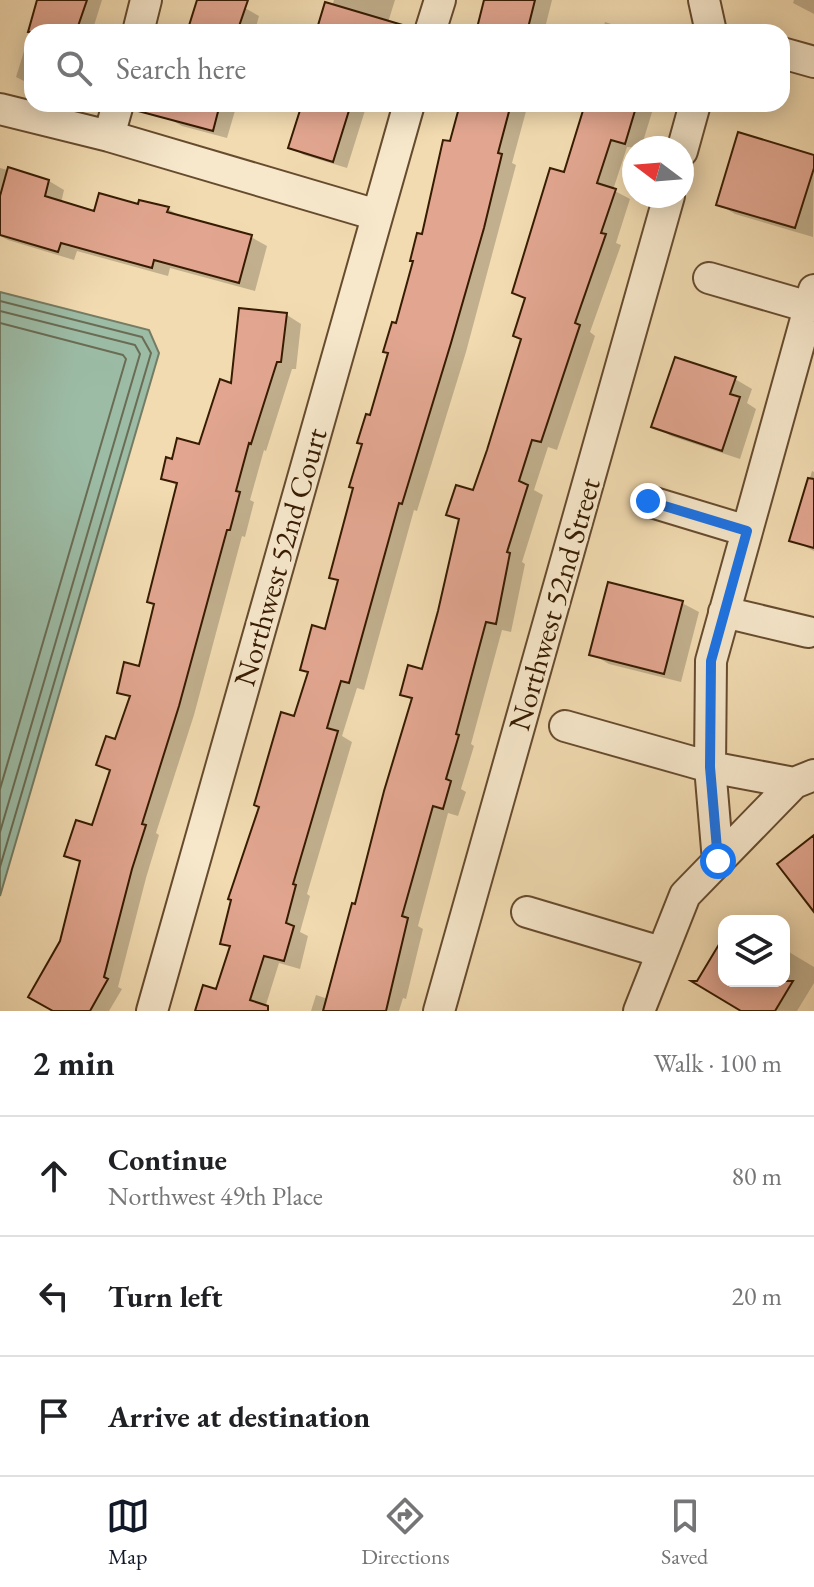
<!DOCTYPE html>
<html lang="en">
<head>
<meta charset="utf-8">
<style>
	:root { --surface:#fff; --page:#f6f6f6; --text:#202124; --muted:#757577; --line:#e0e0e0; --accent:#111827 }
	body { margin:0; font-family:"EB Garamond",serif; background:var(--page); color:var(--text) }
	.controls { position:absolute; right:24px; bottom:24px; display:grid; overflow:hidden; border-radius:16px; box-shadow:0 4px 20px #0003 }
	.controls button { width:72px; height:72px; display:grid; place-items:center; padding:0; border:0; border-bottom:2px solid var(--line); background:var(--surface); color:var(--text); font:40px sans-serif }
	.compass { position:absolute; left:622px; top:136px; width:72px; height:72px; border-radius:50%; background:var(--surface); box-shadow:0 4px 20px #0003; rotate:286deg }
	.stop { position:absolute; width:24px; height:24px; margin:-18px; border:6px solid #1a73e8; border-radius:50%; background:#fff }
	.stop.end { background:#1a73e8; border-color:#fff; box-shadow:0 2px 8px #0008 }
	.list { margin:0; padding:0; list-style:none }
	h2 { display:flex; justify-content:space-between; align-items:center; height:104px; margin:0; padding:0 32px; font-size:34px }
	h2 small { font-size:26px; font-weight:400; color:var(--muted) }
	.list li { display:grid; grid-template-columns:52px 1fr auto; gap:24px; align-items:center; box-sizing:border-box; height:120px; padding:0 32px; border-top:2px solid var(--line) }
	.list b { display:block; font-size:30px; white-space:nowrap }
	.list p { margin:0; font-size:26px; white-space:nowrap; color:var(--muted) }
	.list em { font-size:26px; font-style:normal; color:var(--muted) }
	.icon { flex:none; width:44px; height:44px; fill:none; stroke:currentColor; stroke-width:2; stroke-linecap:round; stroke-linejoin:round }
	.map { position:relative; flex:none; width:814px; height:1011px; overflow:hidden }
	.search { position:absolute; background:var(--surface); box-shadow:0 4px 20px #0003; left:24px; right:24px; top:24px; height:88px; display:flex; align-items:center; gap:20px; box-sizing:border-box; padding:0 28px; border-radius:24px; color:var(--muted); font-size:30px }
	.sheet { height:464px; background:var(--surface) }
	nav { display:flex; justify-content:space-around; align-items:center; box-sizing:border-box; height:112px; border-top:2px solid var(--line); background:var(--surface); font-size:22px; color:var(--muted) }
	nav a { display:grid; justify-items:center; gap:4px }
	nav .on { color:var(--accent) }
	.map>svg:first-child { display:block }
	.water { fill:#9cbca6; stroke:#747c64; stroke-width:2 }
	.shadow { fill:#0003 }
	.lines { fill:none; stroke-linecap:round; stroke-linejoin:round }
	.shore { stroke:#6a6c54; stroke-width:2 }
	.building { fill:#e2a690; stroke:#371b02; stroke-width:2 }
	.minor-casing { stroke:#664b2e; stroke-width:34 }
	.minor { stroke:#f7e8cc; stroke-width:30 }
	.route { stroke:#1a73e8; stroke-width:10 }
	.labels { text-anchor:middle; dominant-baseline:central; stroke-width:7; stroke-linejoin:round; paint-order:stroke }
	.street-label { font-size:30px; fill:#371b02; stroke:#f7e8cc }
</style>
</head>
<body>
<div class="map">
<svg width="814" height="1011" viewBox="0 0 814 1011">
	<rect width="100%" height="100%" fill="#f2dbb1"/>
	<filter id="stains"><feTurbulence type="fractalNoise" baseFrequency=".0025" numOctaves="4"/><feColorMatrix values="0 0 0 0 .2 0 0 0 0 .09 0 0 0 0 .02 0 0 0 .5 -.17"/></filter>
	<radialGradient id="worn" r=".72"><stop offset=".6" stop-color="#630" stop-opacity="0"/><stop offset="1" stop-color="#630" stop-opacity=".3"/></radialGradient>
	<path class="water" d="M0,292L149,330L159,353L0,896Z"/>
	<path class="shadow" d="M40,0H102L92,32H32V85L16,77Z
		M199,0H217L245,8L259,16L256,27L268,32H189Z
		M334,0H395L385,32H318L324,31Z
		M487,0H552L544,32H478Z
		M794,0H814V14L793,3Z
		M605,22L636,32H602Z
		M171,104H237L227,138L182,126L168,118Z
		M304,104H367L347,168L304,155L290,147Z
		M462,104H528L512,163L516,165L466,352L417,511L414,510L364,690L357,688L342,736L352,742L307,894L310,896L300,932L308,936L300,969L279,963L264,1011H198L217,992L231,948L222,943L309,673L302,669L326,631L339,582L332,577L371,418Z
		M587,104H648L653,109L641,148L627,147L613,190L630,199L616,243L621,245L590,332L595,336L557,450L548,447L534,490L543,495L522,562L525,564L511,632L502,630L471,744L474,746L461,789L466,792L458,816L448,813L418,926L423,929L406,999L403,998L399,1011H311L316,995L328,999L357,906L413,701L402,694L424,671L460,521L449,514L474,493L523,340L527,300L514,292L565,175Z
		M814,157L813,237L735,214L718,204Z
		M0,168L49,181L64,190L61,203L95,213L139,206L168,209L184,218L251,237L267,246L255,291L170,268L168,276L77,251L74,260L8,240L0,236Z
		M287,315L301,324L296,369H292L266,451L264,450L250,500L254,502L245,537L242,536L194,715L156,833L159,835L146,878L118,987L122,989L109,1011H57L62,941L82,863L66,855L93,828L111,772L99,764L116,741L131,698L119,692L140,668L156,605L178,486L163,478L173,461L201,447L232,385Z
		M735,379L752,389L747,403L756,409L740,459L671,436L654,426Z
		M812,471L814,472V551L792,540Z
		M682,603L699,612L681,682L609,664L592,654Z
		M724,940V981H784V949L814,967V983L797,1011H744L698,983Z"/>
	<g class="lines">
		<path class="shore" d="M0,301L142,337L151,353L0,867
			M0,311L135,345L140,354L0,832
			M0,323L123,355L126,359L0,789"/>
	</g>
	<path class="building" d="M37,0H87L76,32H28Z
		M197,0H248L237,32H187Z
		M484,0H535L527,32H476Z
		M325,2L406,26L405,32H316Z
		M139,104H220L213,131L138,111Z
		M302,104H351L333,162L288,148Z
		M460,104H511L498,153L502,154L484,228L451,343L402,504L399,503L349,683L341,681L327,728L338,731L293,884L296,885L286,923L294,926L284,961L264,956L250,1000L268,1006V1011H195L203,985L216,989L230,946L220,944L231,900L228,899L259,807L254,805L281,712L294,716L308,672L300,670L312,625L325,629L338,580L329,578L353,488L349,487L362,444L357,443L366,414L370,415L388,353L383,352L392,322L396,323L413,261H410L417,233L422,234L443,140L450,141Z
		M585,104H637L625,144L611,140L597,183L616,189L601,233L606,234L575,323L580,325L541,442L532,440L519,481L528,485L507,552L510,553L496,624L486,622L456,734L459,735L446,779L451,781L443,809L433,806L402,916L408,918L386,1011H323L352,903L355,904L384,791L412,698L400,695L408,665L422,669L438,611L459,519L446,515L456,485L473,490L487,450L521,339L513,336L525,298L512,293L550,168L564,172Z
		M738,132L814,155V168L795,228L716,205Z
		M8,167L49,180L45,196L94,211L99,193L138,204L139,200L169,207L167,212L252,235L239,283L154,260L152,268L61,243L58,252L0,235V196Z
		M239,308L287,313L281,362H277L251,444L249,443L236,491L240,492L230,530H227L179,706L142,824L146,825L132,869L104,977L108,979L90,1011H53L28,997L60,941L80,861L64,856L76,820L92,825L110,770L96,765L106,736L115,739L130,696L117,693L124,662L139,666L154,604L147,602L177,483L161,479L166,457L172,459L177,438L199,444L220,379L231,383Z
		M675,357L736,377L730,394L740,397L722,451L651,427Z
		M808,478L814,479V548L789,541Z
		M608,582L683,601L664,674L589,655Z
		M814,835V912L777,864Z
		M724,936V981H793L775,1011H741L691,981H697Z"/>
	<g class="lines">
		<defs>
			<path id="minor" d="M704,0L711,32
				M138,32L146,0
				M430,32L440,0
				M782,53L814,62
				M0,109L109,136L377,215
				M109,136L118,104
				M682,151L695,104
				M709,278L809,307
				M648,501L747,531
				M724,612L808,632
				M565,726L710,767L718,861
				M794,783L710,767L711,661L814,290
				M527,912L661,952
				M152,1011L409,104
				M439,1011L669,196
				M639,1011L685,895L794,783L814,775"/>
		</defs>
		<use href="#minor" class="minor-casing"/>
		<use href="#minor" class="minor"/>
	</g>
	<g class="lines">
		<path class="route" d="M648,501L747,531L711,661L710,767L718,861"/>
	</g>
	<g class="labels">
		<g class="street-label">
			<text transform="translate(280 557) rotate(-74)">Northwest 52nd Court</text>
			<text transform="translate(554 604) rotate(-74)">Northwest 52nd Street</text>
		</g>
	</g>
	<rect width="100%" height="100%" filter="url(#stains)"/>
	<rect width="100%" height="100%" fill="url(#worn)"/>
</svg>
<div class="controls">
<button><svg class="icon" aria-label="layers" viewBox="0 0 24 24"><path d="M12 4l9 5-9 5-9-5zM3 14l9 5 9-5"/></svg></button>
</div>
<svg class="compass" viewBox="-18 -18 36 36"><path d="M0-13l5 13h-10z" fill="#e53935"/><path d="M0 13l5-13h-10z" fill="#757577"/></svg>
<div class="stop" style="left:718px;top:861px"></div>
<div class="stop end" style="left:648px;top:501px"></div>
<div class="search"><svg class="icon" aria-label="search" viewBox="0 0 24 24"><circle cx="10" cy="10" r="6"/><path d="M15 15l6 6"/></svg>Search here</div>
</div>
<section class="sheet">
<h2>2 min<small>Walk · 100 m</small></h2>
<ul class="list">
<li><svg class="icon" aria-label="ahead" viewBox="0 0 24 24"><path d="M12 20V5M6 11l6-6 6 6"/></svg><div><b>Continue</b><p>Northwest 49th Place</p></div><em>80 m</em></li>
<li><svg class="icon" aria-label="left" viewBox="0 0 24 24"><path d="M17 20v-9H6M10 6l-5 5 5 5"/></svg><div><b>Turn left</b></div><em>20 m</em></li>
<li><svg class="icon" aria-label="arrive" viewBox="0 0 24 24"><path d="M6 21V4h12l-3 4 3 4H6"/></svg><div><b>Arrive at destination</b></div></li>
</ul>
</section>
<nav>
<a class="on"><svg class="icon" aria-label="map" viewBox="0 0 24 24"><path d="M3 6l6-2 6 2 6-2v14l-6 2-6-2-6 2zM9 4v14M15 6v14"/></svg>Map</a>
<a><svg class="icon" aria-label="directions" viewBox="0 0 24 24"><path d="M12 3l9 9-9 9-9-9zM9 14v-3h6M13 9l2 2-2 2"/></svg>Directions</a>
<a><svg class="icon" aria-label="saved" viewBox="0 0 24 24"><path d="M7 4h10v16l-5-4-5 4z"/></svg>Saved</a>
</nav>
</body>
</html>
